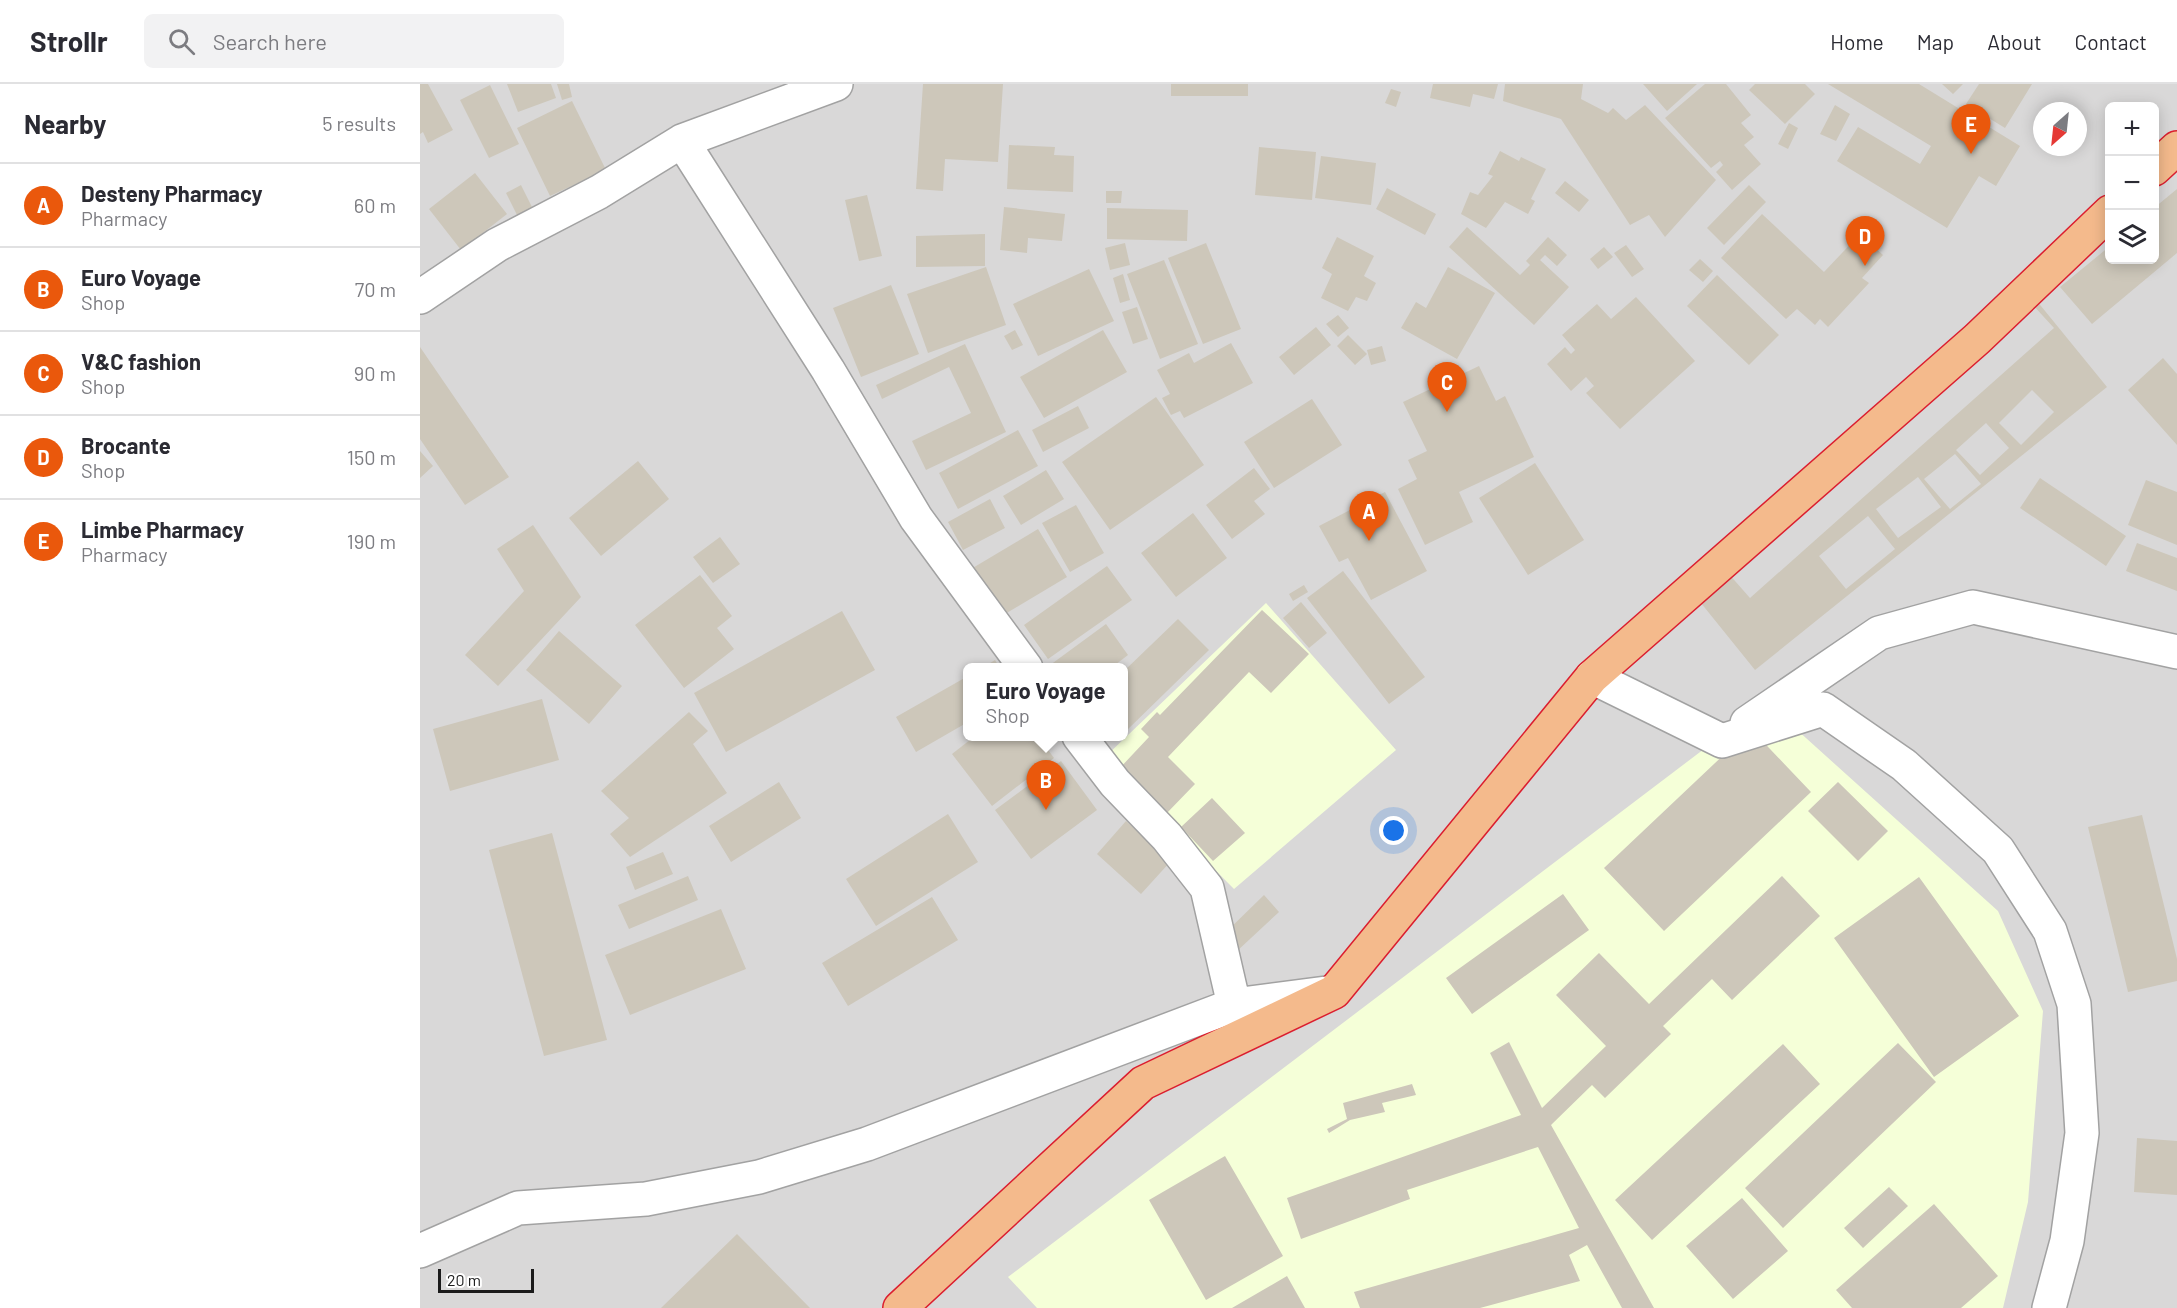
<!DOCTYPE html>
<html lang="en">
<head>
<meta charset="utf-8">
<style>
	:root { --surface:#fff; --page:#f2f2f3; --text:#2b2b33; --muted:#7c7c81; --line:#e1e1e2; --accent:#ea580c }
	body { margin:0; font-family:Barlow,sans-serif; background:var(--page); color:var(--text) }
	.controls { position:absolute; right:18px; top:18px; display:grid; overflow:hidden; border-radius:9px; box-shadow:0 3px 15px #0003 }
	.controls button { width:54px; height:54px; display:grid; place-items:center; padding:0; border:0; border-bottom:2px solid var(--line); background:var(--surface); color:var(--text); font:30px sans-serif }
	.compass { position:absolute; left:1613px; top:18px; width:54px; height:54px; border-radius:50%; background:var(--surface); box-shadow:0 3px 15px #0003; rotate:207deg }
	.scale { position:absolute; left:18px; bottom:15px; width:96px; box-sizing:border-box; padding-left:6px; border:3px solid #1b1b1b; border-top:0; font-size:16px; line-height:21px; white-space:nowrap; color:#1b1b1b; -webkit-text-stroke:4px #fff; paint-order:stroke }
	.you { position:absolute; left:974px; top:747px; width:21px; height:21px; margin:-15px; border:4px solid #fff; border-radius:50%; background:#1a73e8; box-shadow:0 0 0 9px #1a73e833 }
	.badge { display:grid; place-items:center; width:39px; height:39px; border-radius:50%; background:var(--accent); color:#fff; font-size:20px; font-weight:700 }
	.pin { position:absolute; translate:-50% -50px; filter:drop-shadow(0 2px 3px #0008) }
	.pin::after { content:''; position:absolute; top:32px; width:21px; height:18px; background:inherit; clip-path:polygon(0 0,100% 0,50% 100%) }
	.popup { position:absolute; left:543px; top:579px; width:165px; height:78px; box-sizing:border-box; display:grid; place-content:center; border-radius:9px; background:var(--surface); filter:drop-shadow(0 2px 4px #0005); font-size:20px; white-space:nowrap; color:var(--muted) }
	.popup b { font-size:22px; color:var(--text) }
	.popup::after { content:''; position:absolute; left:50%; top:100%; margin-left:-12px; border:12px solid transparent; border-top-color:var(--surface) }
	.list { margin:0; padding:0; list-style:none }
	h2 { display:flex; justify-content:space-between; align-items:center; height:78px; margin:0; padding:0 24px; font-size:26px }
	h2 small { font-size:20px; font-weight:400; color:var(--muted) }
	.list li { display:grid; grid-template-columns:39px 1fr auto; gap:18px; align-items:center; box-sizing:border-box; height:84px; padding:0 24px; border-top:2px solid var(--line) }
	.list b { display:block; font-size:22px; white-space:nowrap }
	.list p { margin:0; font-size:20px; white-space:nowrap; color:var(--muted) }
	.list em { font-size:20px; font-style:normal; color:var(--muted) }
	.icon { flex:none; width:33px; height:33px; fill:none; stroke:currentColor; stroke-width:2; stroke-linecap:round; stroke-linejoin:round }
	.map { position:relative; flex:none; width:1757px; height:1224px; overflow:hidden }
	header { display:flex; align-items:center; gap:36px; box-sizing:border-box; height:84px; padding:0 30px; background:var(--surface); border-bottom:2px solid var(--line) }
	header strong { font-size:28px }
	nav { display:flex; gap:33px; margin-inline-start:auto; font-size:21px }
	.search { width:420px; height:54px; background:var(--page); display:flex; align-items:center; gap:15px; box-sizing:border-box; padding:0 21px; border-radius:9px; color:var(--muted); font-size:22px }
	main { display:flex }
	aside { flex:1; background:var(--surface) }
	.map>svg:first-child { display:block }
	.residential { fill:#d9d8d8; fill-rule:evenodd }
	.education { fill:#f5ffd8 }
	.building { fill:#cdc7ba; fill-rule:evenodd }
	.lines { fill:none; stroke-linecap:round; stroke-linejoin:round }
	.minor-casing { stroke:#a2a2a2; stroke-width:36 }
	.trunk-casing { stroke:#db1e2f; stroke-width:36 }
	.minor { stroke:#fff; stroke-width:33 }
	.trunk { stroke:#f4ba8c; stroke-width:33 }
</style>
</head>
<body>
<header>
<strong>Strollr</strong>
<div class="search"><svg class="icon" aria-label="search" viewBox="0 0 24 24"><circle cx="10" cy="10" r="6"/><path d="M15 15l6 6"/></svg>Search here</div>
<nav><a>Home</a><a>Map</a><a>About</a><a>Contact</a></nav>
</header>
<main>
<aside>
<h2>Nearby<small>5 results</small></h2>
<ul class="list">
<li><span class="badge">A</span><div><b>Desteny Pharmacy</b><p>Pharmacy</p></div><em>60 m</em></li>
<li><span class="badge">B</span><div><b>Euro Voyage</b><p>Shop</p></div><em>70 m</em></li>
<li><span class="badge">C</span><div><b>V&amp;C fashion</b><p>Shop</p></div><em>90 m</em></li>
<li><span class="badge">D</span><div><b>Brocante</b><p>Shop</p></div><em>150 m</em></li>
<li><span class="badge">E</span><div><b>Limbe Pharmacy</b><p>Pharmacy</p></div><em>190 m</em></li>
</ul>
</aside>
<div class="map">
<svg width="1757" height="1224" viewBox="0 0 1757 1224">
	<rect width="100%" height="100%" fill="#edece0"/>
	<path class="residential" d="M0,0H1757V1224H0ZM1690,22H1734V176H1690ZM1622,27H1658V63H1622ZM548,584H704V652H548Z"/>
	<path class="education" d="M846,519L976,666L814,805L684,674Z
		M1346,618L1578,827L1623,927L1608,1118L1583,1224H617L588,1193Z"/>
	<path class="building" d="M0,0H8L33,46L8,59L3,48L0,50Z
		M87,0H131L136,14L98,28Z
		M137,0H149L152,13L142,16Z
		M503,0H583L578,78L525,75L523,107L496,105Z
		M751,0H828V12H751Z
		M1013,0H1078L1074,15L1053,10L1050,23L1010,14Z
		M1085,0H1163L1161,15L1188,29L1193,24L1206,36L1225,21L1296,96L1245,153L1229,131L1210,141L1141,35L1083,17Z
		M1223,0H1277L1247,27Z
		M1285,0H1306L1331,31L1321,39L1334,53L1324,61L1341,80L1312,106L1296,88L1303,81L1300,77L1291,84L1245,34Z
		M1335,0H1385L1395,10L1365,40L1329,6Z
		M1408,0H1499L1600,62L1576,102L1559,92L1527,144L1417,77L1438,43L1500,80L1511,62Z
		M1522,0H1543L1533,10Z
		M1559,0H1612L1585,44L1546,20Z
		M70,1L99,60L69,74L40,16Z
		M971,5L981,8L976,23L965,19Z
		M152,17L186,86L130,112L97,44Z
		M1415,21L1430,30L1416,57L1400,50Z
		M1369,39L1378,44L1368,65L1358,60Z
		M589,61L635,63L634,71L654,72L653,108L587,105Z
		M839,63L896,68L892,116L835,111Z
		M1080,67L1099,77L1101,73L1126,85L1111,115L1115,117L1108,130L1085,118L1066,144L1041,130L1050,108L1058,111L1073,92L1068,90Z
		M901,72L956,79L951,121L895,114Z
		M55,89L87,130L41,166L9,125Z
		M1145,97L1169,116L1159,128L1135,109Z
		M101,101L113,125L98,133L86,109Z
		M1329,101L1346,118L1304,161L1287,144Z
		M967,104L1016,130L1005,151L956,125Z
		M1757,105V169L1672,240L1640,203L1690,162V176H1734V124Z
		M686,107H702L701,119H686Z
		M447,111L462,172L439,177L425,116Z
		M584,123L645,130L642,157L608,154L607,169L580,166Z
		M687,124L768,126L767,157L687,155Z
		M1342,130L1404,188L1440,150L1463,171L1442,194L1449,199L1408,243L1400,235L1395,241L1377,225L1366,235L1301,174Z
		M1047,143L1100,191L1110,181L1106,177L1128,153L1147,171L1137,182L1125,171L1120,176L1149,203L1114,241L1029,163Z
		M565,150V182L496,183V152Z
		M917,153L954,172L944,192L956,199L947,217L936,213L928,227L901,214L912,190L902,184Z
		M705,159L710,181L690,186L685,164Z
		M786,159L821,245L783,260L748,174Z
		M1206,161L1224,185L1212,193L1194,169Z
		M1184,163L1193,173L1178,185L1170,175Z
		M1280,175L1293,187L1283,198L1269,186Z
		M744,176L778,260L740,275L707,190Z
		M566,183L586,241L508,269L487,210Z
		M1028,183L1075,209L1037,275L981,244L996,218L1006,224Z
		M669,185L694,237L618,272L593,220Z
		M703,190L710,216L700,219L693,194Z
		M1297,191L1359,251L1329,281L1267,222Z
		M471,201L499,270L441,293L413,224Z
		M1612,211L1687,303L1335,586L1260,493ZM1612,220L1634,244L1330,514L1308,489ZM1612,306L1634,328L1601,361L1579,339ZM1566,339L1589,364L1560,391L1536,366ZM1535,370L1561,400L1530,425L1504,395ZM1498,393L1521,423L1478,454L1456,425ZM1448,432L1475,465L1426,505L1399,472Z
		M1216,213L1275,277L1200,345L1166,309L1174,302L1166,293L1151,307L1127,280L1145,263L1151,270L1155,266L1142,251L1177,220L1191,235Z
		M717,223L728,255L713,260L702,228Z
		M918,231L929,244L918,253L906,240Z
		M896,243L911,261L874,291L859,273Z
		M595,246L603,261L592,266L584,252Z
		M683,246L707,288L624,334L600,293Z
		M928,251L947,270L935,281L917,262Z
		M811,259L833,299L764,334L760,327L751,331L742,314L750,310L737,286L769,269L774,279Z
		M545,260L586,348L506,386L492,357L551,329L529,283L462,315L456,301Z
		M962,262L966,277L951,281L947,266Z
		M0,263L89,393L45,421L0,355Z
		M1743,274L1757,290V361L1708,306Z
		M1059,282L1076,317L1085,312L1114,373L1039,408L1053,438L1005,461L978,405L997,395L988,376L1007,367L983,318Z
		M736,313L784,381L690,446L642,378Z
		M892,315L922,361L854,404L824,358Z
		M658,322L669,344L623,368L612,346Z
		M598,346L618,382L538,425L519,389Z
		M0,367L13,382L0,394Z
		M218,377L249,415L181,472L149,434Z
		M1115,379L1164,456L1108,491L1059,414Z
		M834,384L850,405L834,417L845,430L812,455L786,421Z
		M626,386L644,415L601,441L583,412Z
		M1620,394L1706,452L1686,482L1600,424Z
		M1726,396L1757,408V461L1708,441Z
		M965,408L1007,487L951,516L928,474L919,478L899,442Z
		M570,415L585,444L543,466L528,438Z
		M656,421L684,469L650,488L622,439Z
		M773,429L807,474L756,513L721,469Z
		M113,441L161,513L78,602L45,571L104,507L77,465Z
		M618,445L647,493L580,533L551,485Z
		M300,453L320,480L293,499L273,473Z
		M1717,459L1757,474V507L1706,487Z
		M687,482L712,516L628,575L604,541Z
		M923,487L1005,593L969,620L887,514Z
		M280,491L312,532L297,544L314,565L264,604L215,541Z
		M884,501L888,508L873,517L869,510Z
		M881,518L907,549L889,564L863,534Z
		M842,526L889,570L851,609L829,588L748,673L775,700L745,731L698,686L729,653L721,645L737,628L740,631Z
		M422,527L455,586L306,668L274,609Z
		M758,535L789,566L704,649V587Z
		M686,540L708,571L691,584H626Z
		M139,547L202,602L169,640L106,586Z
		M575,576L580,584H562Z
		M548,592V638L496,668L476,633Z
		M122,615L139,676L30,707L13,645Z
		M269,628L288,647L273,660L307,709L210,773L190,750L209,734L181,707Z
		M1331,645L1391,708L1244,847L1184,784Z
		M555,652H618L634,674L572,722L532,670Z
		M641,677L677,726L611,775L575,726Z
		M359,698L381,734L311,778L289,742Z
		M1418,698L1468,747L1438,777L1388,727Z
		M792,714L825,749L793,777L761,743Z
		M528,730L558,778L456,842L426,795Z
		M1722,731L1757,875V897L1708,908L1668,743Z
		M706,737L751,777L721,810L677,770Z
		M132,749L187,956L124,972L69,766Z
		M243,768L253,790L215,806L206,783Z
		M268,792L278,816L209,845L198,821Z
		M1362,792L1400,832L1312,916L1292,895L1243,942L1251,950L1185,1014L1172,1001L1131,1041L1234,1224H1202L1167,1161L1149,1171L1160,1197L1060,1224H940L934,1208L1159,1144L1118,1063L987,1106L990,1115L881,1155L867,1114L1101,1031L1070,969L1089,958L1122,1024L1186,962L1136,911L1179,869L1229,920Z
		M1499,793L1599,932L1514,993L1414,854Z
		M1143,810L1169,846L1052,930L1026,894Z
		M844,811L859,828L816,868L803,851Z
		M512,813L538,856L428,922L402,879Z
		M301,825L326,885L210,931L185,871Z
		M1478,959L1516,998L1363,1144L1325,1104Z
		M1363,960L1400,1000L1232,1156L1195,1116Z
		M992,1000L996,1011L962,1019L965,1028L930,1036L909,1049L907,1045L927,1035L923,1019Z
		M1717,1054L1757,1057V1111L1714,1108Z
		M805,1072L863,1172L786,1216L729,1116Z
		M1469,1103L1488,1122L1443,1164L1424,1144Z
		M1322,1114L1368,1167L1313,1215L1266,1162Z
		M1514,1120L1578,1192L1541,1224H1432L1416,1206Z
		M317,1150L390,1224H241Z
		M867,1192L885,1224H812Z"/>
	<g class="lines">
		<defs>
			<path id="minor" d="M262,57L408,286L496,434L606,584
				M0,213L77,161L179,108L262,57L416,0
				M1172,593L1302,657L1403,625L1484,681L1578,766L1630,847L1654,920L1662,1049L1647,1157L1629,1224
				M1327,639L1459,549L1553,523L1757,568
				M659,652L695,699L747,753L787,804L814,921
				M0,1167L98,1124L226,1115L339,1093L447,1060L814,921L906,909"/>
			<path id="trunk" d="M1734,85L1757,64
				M480,1224L723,999L914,908L1172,593L1557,255L1690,128"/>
		</defs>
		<use href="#minor" class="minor-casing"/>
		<use href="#trunk" class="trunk-casing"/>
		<use href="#minor" class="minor"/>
		<use href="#trunk" class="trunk"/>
	</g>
</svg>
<div class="controls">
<button>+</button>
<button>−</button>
<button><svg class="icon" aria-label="layers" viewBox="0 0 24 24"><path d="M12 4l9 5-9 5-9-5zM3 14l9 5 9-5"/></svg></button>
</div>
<svg class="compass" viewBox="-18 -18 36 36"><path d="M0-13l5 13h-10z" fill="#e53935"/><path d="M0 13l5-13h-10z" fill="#7c7c81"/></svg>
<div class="scale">20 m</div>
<div class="you"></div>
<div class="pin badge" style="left:949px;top:457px">A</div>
<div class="pin badge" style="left:626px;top:726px">B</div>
<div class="popup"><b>Euro Voyage</b>Shop</div>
<div class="pin badge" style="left:1027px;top:328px">C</div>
<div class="pin badge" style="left:1445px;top:182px">D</div>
<div class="pin badge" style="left:1551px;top:70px">E</div>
</div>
</main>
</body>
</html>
